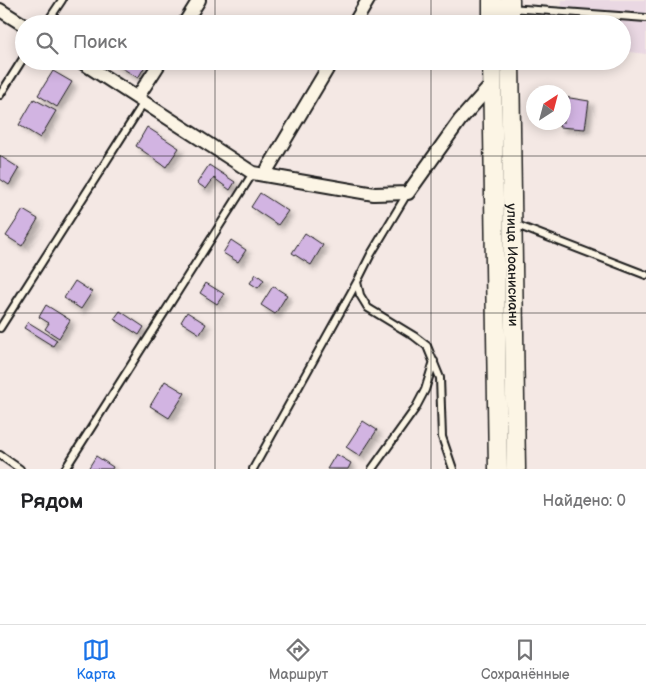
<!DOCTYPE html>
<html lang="ru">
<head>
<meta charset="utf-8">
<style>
	:root { --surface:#fff; --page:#f2f2f2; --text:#202124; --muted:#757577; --line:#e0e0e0; --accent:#1a73e8 }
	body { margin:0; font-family:"Balsamiq Sans",sans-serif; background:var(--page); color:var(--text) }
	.compass { position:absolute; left:526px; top:85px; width:45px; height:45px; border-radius:50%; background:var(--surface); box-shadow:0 2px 12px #0003; rotate:36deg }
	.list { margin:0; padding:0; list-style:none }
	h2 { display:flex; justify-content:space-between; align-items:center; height:65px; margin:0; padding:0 20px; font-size:21px }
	h2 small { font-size:16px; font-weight:400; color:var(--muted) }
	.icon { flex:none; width:28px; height:28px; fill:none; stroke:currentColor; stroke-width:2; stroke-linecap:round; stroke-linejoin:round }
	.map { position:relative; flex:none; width:646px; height:469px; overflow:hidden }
	.search { position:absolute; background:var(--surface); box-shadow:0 2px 12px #0003; left:15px; right:15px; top:15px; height:55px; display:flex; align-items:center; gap:12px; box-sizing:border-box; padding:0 18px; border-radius:28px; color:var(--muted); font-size:19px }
	.sheet { height:155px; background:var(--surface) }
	nav { display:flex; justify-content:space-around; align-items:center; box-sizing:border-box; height:70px; border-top:1px solid var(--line); background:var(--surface); font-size:14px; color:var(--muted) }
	nav a { display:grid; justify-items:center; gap:2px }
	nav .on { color:var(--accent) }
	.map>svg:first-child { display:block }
	.built { fill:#ead8e3 }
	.building { fill:#d2b4e2; stroke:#1c1c1c; filter:url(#shadow) }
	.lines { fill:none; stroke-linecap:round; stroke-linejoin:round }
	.service-casing { stroke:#1c1c1c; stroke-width:10 }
	.minor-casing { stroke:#1c1c1c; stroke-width:16 }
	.secondary-casing { stroke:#1c1c1c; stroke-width:21 }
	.service { stroke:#fcf5e5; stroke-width:6 }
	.minor { stroke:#fcf5e5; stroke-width:12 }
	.secondary { stroke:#fcf5e5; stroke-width:18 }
	.grid { fill:none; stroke:#1c1c1c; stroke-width:1; stroke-opacity:0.55 }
	.labels { text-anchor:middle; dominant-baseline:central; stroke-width:5; stroke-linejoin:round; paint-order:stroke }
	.street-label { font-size:14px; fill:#1c1c1c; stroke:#fcf5e5 }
</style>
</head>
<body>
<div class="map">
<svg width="646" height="469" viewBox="0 0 646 469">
	<defs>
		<filter id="shadow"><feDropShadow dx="4.5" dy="4.5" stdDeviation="2.5" flood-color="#0004"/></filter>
	</defs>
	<rect width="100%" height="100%" fill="#f4e8e4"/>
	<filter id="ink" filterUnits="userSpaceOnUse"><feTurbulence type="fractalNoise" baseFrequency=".02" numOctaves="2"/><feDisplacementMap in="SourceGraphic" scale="10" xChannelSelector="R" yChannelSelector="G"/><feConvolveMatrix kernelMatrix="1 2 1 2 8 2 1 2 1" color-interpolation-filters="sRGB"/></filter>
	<g filter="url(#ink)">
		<path class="built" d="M562,0H646V54L622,51V24H561Z"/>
		<path class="building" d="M111,61H148L138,78Z
			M53,71L72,82L57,107L38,95Z
			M564,97L589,101L585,129L559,127L560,122H564Z
			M34,99L56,111L40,138L19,125Z
			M147,127L179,148L166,167L136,146Z
			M0,156L19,168L9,185L0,179Z
			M209,165L235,182L230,190L214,178L206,189L197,183Z
			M260,193L288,211L278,225L251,207Z
			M23,210L38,219L22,246L6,236Z
			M305,233L323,245L311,265L292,253Z
			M231,240L246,250L238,262L223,253Z
			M256,274L264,280L258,288L250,283Z
			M75,281L92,292L81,309L64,298Z
			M206,283L224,294L217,304L200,293Z
			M273,286L287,295L275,314L261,305Z
			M46,305L70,320L59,338L45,329L49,323L39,317Z
			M120,311L144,327L139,335L114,319Z
			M187,312L206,324L200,334L181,322Z
			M28,322L57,340L53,346L24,328Z
			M165,381L185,393L169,418L150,406Z
			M363,421L377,430L360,456L346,447Z
			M336,454L351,463L348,469H327Z
			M96,456L113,467L112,469H88Z"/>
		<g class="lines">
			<defs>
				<path id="service" d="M510,8L646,18
					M46,24L62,0
					M0,95L24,57
					M514,224L646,275
					M357,282L360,295L368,308L414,336L427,346L440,378L442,437L453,469
					M0,328L144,102
					M0,455L20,469
					M65,469L253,173
					M253,469L357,282L371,254L407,194
					M372,469L415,409L425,390L434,361"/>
				<path id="minor" d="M0,10L24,25
					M184,24L199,0
					M354,24L368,0
					M80,61L253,173L374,194L408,193L460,120L492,84H495
					M137,98L161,61
					M264,175L332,61"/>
				<g id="secondary">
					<path d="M492,0V24"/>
					<path d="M510,0V24"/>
					<path d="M492,61L498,469"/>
					<path id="s1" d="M510,61L516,469"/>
				</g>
			</defs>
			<use href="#service" class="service-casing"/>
			<use href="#minor" class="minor-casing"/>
			<use href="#secondary" class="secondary-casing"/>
			<use href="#service" class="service"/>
			<use href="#minor" class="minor"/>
			<use href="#secondary" class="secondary"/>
		</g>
	</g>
	<path class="grid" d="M215,0V24M431,0V24M215,61V469M431,61V469M0,156H646M0,313H646"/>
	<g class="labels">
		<g class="street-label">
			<text stroke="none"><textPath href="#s1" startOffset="204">улица Иоанисиани</textPath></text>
		</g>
	</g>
</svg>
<svg class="compass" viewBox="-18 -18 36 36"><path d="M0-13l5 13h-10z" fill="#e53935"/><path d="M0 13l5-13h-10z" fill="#757577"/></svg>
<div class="search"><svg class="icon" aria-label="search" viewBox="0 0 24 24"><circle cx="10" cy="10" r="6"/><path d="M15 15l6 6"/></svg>Поиск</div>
</div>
<section class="sheet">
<h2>Рядом<small>Найдено: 0</small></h2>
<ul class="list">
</ul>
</section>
<nav>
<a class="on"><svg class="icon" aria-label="map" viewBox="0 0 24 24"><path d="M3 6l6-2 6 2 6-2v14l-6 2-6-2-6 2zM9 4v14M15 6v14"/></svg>Карта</a>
<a><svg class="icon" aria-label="directions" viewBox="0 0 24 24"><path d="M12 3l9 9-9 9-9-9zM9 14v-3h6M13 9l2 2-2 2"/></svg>Маршрут</a>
<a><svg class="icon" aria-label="saved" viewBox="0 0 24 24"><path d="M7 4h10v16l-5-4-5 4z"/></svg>Сохранённые</a>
</nav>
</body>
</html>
